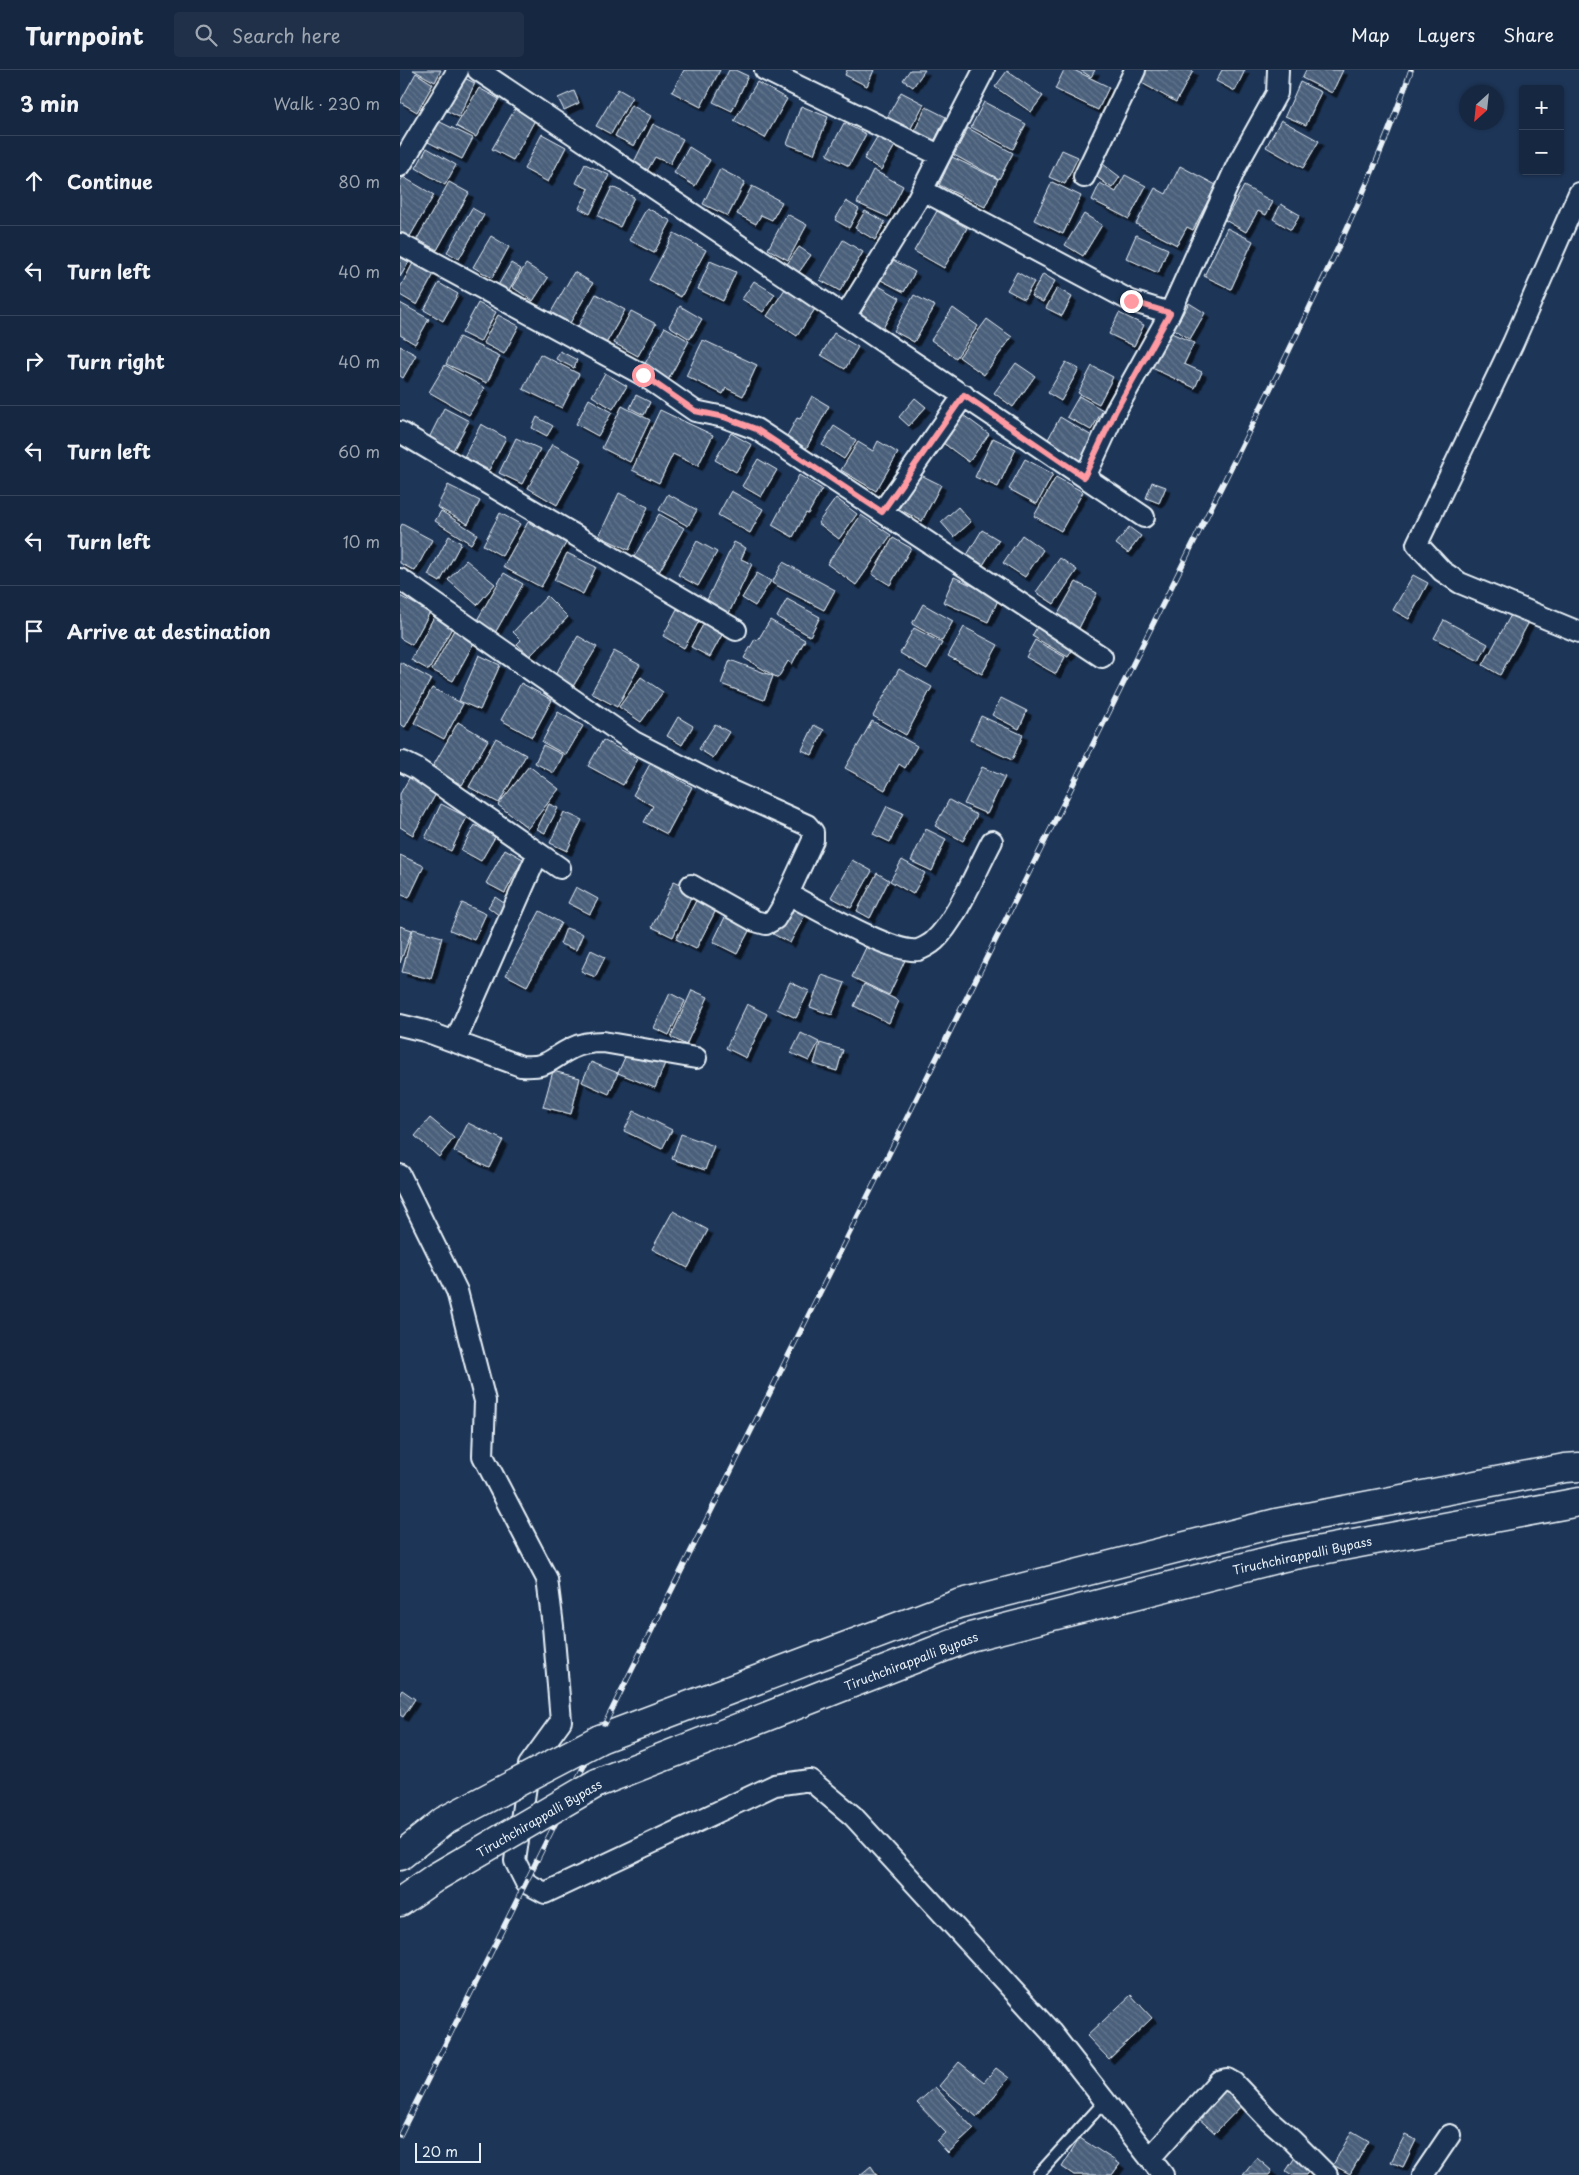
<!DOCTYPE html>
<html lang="en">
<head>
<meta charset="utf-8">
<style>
	:root { --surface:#162841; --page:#1f3048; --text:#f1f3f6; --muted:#9ea6b1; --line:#35445a }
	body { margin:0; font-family:"Playpen Sans",sans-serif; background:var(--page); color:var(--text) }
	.controls { position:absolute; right:15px; top:15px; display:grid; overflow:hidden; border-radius:5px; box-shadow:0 1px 4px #0004 }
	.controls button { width:45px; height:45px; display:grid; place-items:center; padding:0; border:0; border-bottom:1px solid var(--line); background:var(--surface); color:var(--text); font:25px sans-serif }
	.compass { position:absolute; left:1059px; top:15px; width:45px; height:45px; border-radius:50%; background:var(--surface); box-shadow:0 1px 4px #0004; rotate:207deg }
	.scale { position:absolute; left:15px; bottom:12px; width:66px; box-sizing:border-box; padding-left:5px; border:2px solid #e8f1f8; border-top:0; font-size:14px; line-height:18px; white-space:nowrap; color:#e8f1f8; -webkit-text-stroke:4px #1d3557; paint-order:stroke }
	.stop { position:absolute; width:15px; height:15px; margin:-11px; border:4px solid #ff9aa2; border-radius:50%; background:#fff }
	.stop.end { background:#ff9aa2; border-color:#fff; box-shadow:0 1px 5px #0008 }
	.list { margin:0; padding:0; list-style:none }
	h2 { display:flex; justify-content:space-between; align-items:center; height:65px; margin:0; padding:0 20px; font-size:21px }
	h2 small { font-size:16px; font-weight:400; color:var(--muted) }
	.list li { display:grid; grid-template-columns:32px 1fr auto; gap:15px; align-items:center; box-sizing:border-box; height:90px; padding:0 20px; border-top:1px solid var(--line) }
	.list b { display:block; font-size:19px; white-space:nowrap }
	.list em { font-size:16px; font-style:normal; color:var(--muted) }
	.icon { flex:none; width:28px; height:28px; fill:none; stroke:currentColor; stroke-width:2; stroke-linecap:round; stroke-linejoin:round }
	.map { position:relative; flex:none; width:1179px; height:2105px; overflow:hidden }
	header { display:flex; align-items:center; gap:30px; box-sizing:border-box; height:70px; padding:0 25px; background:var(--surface); border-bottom:1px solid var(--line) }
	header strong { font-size:24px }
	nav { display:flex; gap:28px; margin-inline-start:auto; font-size:18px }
	.search { width:350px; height:45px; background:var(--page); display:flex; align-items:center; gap:12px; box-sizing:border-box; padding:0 18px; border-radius:5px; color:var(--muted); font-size:19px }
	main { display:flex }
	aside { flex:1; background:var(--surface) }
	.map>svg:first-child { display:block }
	.building { fill:url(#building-back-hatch); stroke:#e8f1f8; filter:url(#shadow) }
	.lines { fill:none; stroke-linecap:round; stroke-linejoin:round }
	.lane-casing { stroke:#e8f1f8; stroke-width:14 }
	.street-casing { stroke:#e8f1f8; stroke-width:24 }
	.highway-casing { stroke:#e8f1f8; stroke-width:31 }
	.lane { stroke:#1d3557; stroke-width:10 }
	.street { stroke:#1d3557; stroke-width:20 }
	.highway { stroke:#1d3557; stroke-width:28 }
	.rail-casing { stroke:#e8f1f8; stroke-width:5.5 }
	.rail { stroke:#1d3557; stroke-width:4; stroke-dasharray:11; stroke-linecap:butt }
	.highway-bridge-casing { stroke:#e8f1f8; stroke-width:31; stroke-linecap:butt }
	.highway-bridge { stroke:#1d3557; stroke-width:28 }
	.route { stroke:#ff9aa2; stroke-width:6 }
	.labels { text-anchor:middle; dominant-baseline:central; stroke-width:4; stroke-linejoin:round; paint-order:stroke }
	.street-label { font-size:12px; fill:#e8f1f8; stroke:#1d3557 }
</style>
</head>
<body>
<header>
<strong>Turnpoint</strong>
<div class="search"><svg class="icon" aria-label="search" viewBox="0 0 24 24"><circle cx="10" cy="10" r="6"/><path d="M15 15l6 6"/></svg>Search here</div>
<nav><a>Map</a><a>Layers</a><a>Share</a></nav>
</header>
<main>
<aside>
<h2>3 min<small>Walk · 230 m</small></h2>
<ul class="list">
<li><svg class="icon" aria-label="ahead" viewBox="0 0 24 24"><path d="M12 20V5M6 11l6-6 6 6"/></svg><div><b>Continue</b></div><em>80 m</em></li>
<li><svg class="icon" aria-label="left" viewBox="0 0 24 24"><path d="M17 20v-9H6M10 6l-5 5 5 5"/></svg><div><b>Turn left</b></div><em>40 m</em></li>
<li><svg class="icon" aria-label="right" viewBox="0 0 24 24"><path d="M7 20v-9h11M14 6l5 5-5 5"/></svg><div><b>Turn right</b></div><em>40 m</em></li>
<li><svg class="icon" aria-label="left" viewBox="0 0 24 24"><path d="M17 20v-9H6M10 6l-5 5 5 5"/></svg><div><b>Turn left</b></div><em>60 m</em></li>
<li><svg class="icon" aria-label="left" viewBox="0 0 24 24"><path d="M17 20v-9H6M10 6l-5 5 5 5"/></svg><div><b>Turn left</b></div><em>10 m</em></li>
<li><svg class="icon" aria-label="arrive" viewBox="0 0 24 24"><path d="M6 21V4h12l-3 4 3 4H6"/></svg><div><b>Arrive at destination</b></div></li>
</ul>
</aside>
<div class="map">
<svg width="1179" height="2105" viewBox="0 0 1179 2105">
	<defs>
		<pattern id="building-back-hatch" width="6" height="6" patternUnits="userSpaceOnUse" patternTransform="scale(1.25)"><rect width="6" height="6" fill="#495e7a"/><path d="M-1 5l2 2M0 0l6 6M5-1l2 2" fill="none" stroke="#63768e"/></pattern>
		<filter id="shadow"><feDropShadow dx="4.5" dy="4.5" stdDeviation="0" flood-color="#0009"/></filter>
	</defs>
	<rect width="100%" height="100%" fill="#1d3557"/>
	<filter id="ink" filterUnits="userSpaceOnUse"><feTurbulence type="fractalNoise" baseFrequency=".02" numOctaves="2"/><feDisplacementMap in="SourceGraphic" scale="10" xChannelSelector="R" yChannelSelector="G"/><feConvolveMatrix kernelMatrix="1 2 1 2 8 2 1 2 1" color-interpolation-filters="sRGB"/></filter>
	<g filter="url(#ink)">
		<path class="building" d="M13,0H41L35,12Z
			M284,0H320L301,37L272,22Z
			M329,0H335L348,6L332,41L313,32Z
			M447,0H474L467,16L445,5Z
			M510,0H525L513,17L503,10Z
			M664,0H674L709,17L698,40L655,19Z
			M680,0H695L691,7Z
			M746,0H791L793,1L776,32L740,12Z
			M822,0H845L835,21L816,11Z
			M906,0H943L932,23L902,8Z
			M607,1L643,26L631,42L595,17Z
			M16,3L33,14L17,42L0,32Z
			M62,7L75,13L59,47L45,40Z
			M357,12L387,29L365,68L334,51Z
			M900,12L921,22L906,55L885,46Z
			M79,18L99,29L76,67L56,56Z
			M218,19L232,27L211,64L196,56Z
			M174,21L179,33L164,40L158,28Z
			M501,22L524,34L506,67L483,55Z
			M584,32L626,54L613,79L571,57Z
			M231,35L251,46L234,76L215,66Z
			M401,36L428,47L414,84L387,74Z
			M526,37L546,47L532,76L512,66Z
			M115,39L135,50L113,90L92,79Z
			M881,50L919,71L903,98L866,77Z
			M38,51L73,68L62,89L28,72Z
			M444,53L466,64L449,96L427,85Z
			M253,54L283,69L270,94L255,87L247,101L233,94Z
			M568,58L613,83L599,109L554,85Z
			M480,62L497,72L481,100L464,89Z
			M142,64L166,77L148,112L124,99Z
			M289,77L310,90L295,116L274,103Z
			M27,78L56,95L45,115L16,98Z
			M662,80L678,87L665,114L649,107Z
			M552,87L598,109L585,137L539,115Z
			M185,94L209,105L190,144L179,138L189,119L176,113Z
			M703,94L720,107L712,118L694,105Z
			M780,96L816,115L793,160L787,157L777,175L736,154L755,118L766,124Z
			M320,99L345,112L328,146L303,134Z
			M473,100L503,116L488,147L457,133Z
			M725,105L746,116L729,149L692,130L700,113L716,122Z
			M3,107L34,125L9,168L0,163V112Z
			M49,112L69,123L37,180L17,169Z
			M652,112L681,126L663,164L634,150Z
			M352,116L382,132L372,150L361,145L356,154L337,144Z
			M844,116L873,132L866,145L858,141L846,162L825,150Z
			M212,117L234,127L220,157L198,146Z
			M446,131L459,139L449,158L435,150Z
			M881,134L900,145L891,160L873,149Z
			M72,138L84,145L59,189L47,182Z
			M247,138L271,151L254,183L229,170Z
			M465,141L485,152L475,170L455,158Z
			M537,141L567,158L544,198L514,181Z
			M387,144L407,155L388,190L368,179Z
			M684,144L702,155L683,186L665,175Z
			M827,158L853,171L831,219L804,206Z
			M274,163L306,180L281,227L249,210Z
			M736,165L768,179L758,203L726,188Z
			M91,166L109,177L92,208L73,197Z
			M443,170L463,182L440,221L420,210Z
			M399,177L411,185L397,205L385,197Z
			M486,186L515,202L504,222L475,207Z
			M0,187L9,192L0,207Z
			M310,191L336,202L323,231L298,219Z
			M13,193L34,204L17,235L0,225V218Z
			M111,193L121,199L106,225L96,219Z
			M126,194L148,208L133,231L112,217Z
			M174,202L193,213L166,260L147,249Z
			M617,202L634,212L624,229L607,220Z
			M643,204L655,211L643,232L631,226Z
			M354,211L375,224L363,242L342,229Z
			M39,213L58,224L43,251L24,240Z
			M477,215L500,228L483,258L460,245Z
			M657,218L672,227L662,246L646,238Z
			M385,219L415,239L397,266L367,246Z
			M196,224L225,240L204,277L176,260Z
			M514,225L535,236L514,272L494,261Z
			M0,233L29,249L15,274L0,265Z
			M78,233L96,242L80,272L62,263Z
			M789,233L805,243L790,269L774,259Z
			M280,236L302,249L290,269L269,256Z
			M553,238L578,256L556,288L531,270Z
			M231,241L256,254L238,286L214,273Z
			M719,243L744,255L734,276L709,264Z
			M98,245L119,256L104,284L83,273Z
			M587,249L612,267L584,305L559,287Z
			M265,257L289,271L267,312L242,299Z
			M769,262L794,273L784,294L802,302L795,318L752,298Z
			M434,263L458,277L445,299L421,285Z
			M59,267L100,286L87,313L46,294Z
			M303,270L357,295L343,326L326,318L323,324L286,306Z
			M0,276L16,285L3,308L0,306Z
			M160,281L177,290L174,298L156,289Z
			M140,284L179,304L162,338L123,319Z
			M666,292L679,299L661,331L648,323Z
			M616,293L635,306L613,337L594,323Z
			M45,295L85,318L69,345L29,322Z
			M692,296L713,307L699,334L678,323Z
			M205,303L227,316L213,339L192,326Z
			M236,325L250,332L244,345L230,338Z
			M412,326L429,336L406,379L386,368L397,348L400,349Z
			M679,326L703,340L691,360L667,347Z
			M515,328L526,337L509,356L499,347Z
			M189,329L212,342L198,366L176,354Z
			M222,336L250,350L230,392L202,378Z
			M44,338L69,351L51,384L27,372Z
			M260,340L313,365L298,396L273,384L259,413L232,400Z
			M559,342L589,364L569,392L539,370Z
			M137,347L153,356L147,366L132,358Z
			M660,347L697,369L682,394L646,373Z
			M81,354L106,368L89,400L64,387Z
			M434,356L456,370L444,389L422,375Z
			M331,363L352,375L336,402L315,390Z
			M116,368L140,379L122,414L99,403Z
			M593,368L616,379L598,417L575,407Z
			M478,371L498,383L476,421L441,400L458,372L473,381Z
			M152,374L182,390L157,435L128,418Z
			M358,389L377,400L361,427L342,416Z
			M625,389L653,404L637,434L609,419Z
			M517,403L541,415L522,451L499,439Z
			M399,405L422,419L408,444L406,443L393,467L372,455Z
			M656,407L683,422L661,461L634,446Z
			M752,412L766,417L759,433L746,428Z
			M48,415L80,431L68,454L37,437Z
			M331,421L363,439L350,463L318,445Z
			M219,423L248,437L229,480L199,466Z
			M268,424L297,440L288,456L259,440Z
			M436,428L457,444L439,469L418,453Z
			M558,437L571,452L554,467L541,452Z
			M41,441L77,464L71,474L35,451Z
			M100,443L120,454L102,486L83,475Z
			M259,444L284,458L259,502L234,487Z
			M461,445L491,465L456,515L427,494Z
			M128,452L166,473L141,517L103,497Z
			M2,454L32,470L15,501L0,493V458Z
			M729,457L741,466L728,483L716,474Z
			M582,460L599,470L583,495L567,485Z
			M622,465L643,480L625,507L603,493Z
			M49,466L61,473L40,512L28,505Z
			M493,468L511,478L490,515L472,504Z
			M297,471L317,482L298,516L278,505Z
			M334,472L346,478L341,489L352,494L329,543L306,532Z
			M167,483L196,497L183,524L154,510Z
			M660,488L677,500L654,534L636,522Z
			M66,490L95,514L77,535L48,510Z
			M383,492L435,520L424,540L372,513Z
			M104,503L123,514L95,563L76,552Z
			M357,503L371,511L355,536L342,528Z
			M1013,505L1028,513L1009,549L993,540Z
			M554,507L599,528L588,552L543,532Z
			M676,512L697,523L679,558L657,546Z
			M0,526L30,542L12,575L0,568Z
			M147,526L168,547L130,586L117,574L121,570L113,562Z
			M387,529L420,547L410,566L377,547Z
			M523,534L553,551L542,571L512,554Z
			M277,539L299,551L284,578L263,566Z
			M1112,543L1129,552L1100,605L1083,595Z
			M35,545L54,554L29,600L11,590Z
			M370,550L405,570L392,594L388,591L378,608L344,588L355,569L358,570Z
			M641,550L677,572L668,587L632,566Z
			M1044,550L1088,574L1079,591L1034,568Z
			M304,553L323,563L310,587L291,577Z
			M564,557L598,575L582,604L548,586Z
			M514,558L542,573L527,599L500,583Z
			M54,560L75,571L53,611L32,600Z
			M178,566L197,577L172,618L154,607Z
			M635,570L665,587L656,604L626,587Z
			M214,581L240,595L217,637L191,623Z
			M79,585L100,595L80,640L59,631Z
			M330,590L373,606L364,630L321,614Z
			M0,592L31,609L5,657L0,654Z
			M499,599L532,617L506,665L473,646Z
			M241,607L263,622L241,652L219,637Z
			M121,613L152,630L132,667L101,650Z
			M32,618L63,634L44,669L14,653Z
			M601,628L627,641L619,659L592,645Z
			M158,642L183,656L166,685L142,672Z
			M581,646L623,665L612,690L570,670Z
			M278,647L293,656L282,675L267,666Z
			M472,651L517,676L505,698L499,694L485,720L445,698Z
			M58,652L88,670L62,715L32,698Z
			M315,654L329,662L313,688L299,679Z
			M414,655L424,660L412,685L402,680Z
			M96,668L126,685L99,733L69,717Z
			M203,670L238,689L223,715L188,696Z
			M143,675L163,685L154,703L135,693Z
			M250,694L292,717L267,764L244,752L253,736L233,725Z
			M129,696L159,719L128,758L98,735Z
			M582,697L605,707L587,744L564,734Z
			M11,705L38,720L13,765L0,757V724Z
			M549,730L577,745L563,771L535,756Z
			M41,734L67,747L51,781L25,768Z
			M149,734L158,738L145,763L137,759Z
			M487,736L503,743L490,772L473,764Z
			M164,742L182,750L167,781L150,773Z
			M75,755L95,767L81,791L61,780Z
			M526,759L546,769L532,801L511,791Z
			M105,779L123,789L105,823L86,813Z
			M0,785L24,796L9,828L0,824Z
			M452,790L472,801L451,838L431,827Z
			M502,790L525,803L513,824L490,811Z
			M477,803L489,810L470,848L457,841Z
			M274,811L294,820L273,867L252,857Z
			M176,817L198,829L190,844L168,833Z
			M299,825L318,836L296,879L276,869Z
			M95,827L107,835L100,846L88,837Z
			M62,833L86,844L74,870L50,860Z
			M389,834L406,843L390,873L373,864Z
			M140,841L161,853L127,916L106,905Z
			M326,845L351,857L337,884L313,872Z
			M0,856L12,860L0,893Z
			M166,858L183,864L176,880L160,874Z
			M13,859L42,867L31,909L2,902Z
			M470,869L506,888L489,925L452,907Z
			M191,880L205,887L195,907L181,901Z
			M422,905L445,913L432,945L410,937Z
			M390,912L409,921L396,948L377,939Z
			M464,914L499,931L489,953L454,936Z
			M292,920L308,927L286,975L271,967Z
			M270,923L285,931L269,965L254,958Z
			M347,934L367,944L346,988L326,978Z
			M401,963L419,972L409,991L391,983Z
			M420,973L443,980L437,1001L414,994Z
			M229,978L265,993L255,1018L218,1003Z
			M191,992L218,1003L209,1024L182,1012Z
			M153,1001L180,1008L171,1044L143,1037Z
			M234,1041L272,1060L262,1079L224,1061Z
			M30,1048L54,1068L39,1087L15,1066Z
			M68,1053L103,1070L89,1098L54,1081Z
			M281,1064L314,1076L305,1100L272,1089Z
			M273,1141L308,1160L288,1198L252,1179Z
			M2,1620L15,1629L3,1647L0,1645V1623Z
			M731,1925L752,1948L709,1989L687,1966Z
			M559,1992L584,2012L596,1998L609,2008L577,2047L539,2016Z
			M827,2016L844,2033L815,2063L797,2047Z
			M535,2017L574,2059L548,2083L537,2071L546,2063L517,2033Z
			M952,2061L969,2071L950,2104L933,2095Z
			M1005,2065L1016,2070L1003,2097L991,2092Z
			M680,2068L720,2094L712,2105H674L662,2097Z
			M896,2086L912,2096L906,2105H892L886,2101Z
			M857,2088L872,2101L869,2105H843Z
			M471,2096L477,2105H460Z"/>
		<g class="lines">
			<defs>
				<path id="lane" d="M638,2105L705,2031"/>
				<path id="street" d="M78,0L744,447
					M365,0L539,85
					M0,96L58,0
					M684,107L735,0
					M522,120L731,231L770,243
					M1179,123L1113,273L1017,474L1042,501L1060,513L1179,562
					M0,174L243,305L295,341L324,347L356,359L702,587
					M446,245L516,132L584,0
					M0,362L336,560
					M685,407L716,340L770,243L837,95L877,23L878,0
					M482,442L564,325
					M0,509L234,672L316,714L407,755L413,762V770L381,839L375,849L366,854L355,851L291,815
					M3,692L17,699L160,798
					M388,824C414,837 492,884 518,880C522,879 531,874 534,871C556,851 577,799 592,771
					M0,955L25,961L121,996C150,998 149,989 172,978C182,973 192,972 203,972L296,988
					M55,972L138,783
					M0,1105L57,1221L85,1331L83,1386L147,1509L153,1556L161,1651L129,1695L115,1791L126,1813L145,1823L375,1715L410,1710L453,1746L651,1962L763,2105
					M750,2088L819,2011L827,2009L834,2013L868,2049L892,2070L927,2105
					M1023,2105L1050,2065"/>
				<path id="highway" d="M200,1669L558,1534L876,1453L1165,1398L1179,1397
					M197,1713L570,1567L884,1487L1179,1432
					M0,1786L44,1751
					M0,1832L36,1807"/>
			</defs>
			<use href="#lane" class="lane-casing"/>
			<use href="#street" class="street-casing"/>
			<use href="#highway" class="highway-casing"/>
			<use href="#lane" class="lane"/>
			<use href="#street" class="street"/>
			<use href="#highway" class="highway"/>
			<defs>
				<path id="rail" d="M0,2065L883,293C929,197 977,101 1011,0"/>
			</defs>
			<use href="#rail" class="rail-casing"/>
			<use href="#rail" class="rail"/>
			<defs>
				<path id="highway-bridge" d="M44,1751L200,1669
					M36,1807L197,1713"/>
			</defs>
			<use href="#highway-bridge" class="highway-bridge-casing"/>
			<use href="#highway-bridge" class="highway-bridge"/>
		</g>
	</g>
	<g class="lines" filter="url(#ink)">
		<path class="route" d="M243,305L295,341L324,347L356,359L482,442L564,325L684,407L716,340L770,243L731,231"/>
	</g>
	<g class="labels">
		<g class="street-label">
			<text transform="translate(902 1485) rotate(-12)">Tiruchchirappalli Bypass</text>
			<text transform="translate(511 1591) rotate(-21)">Tiruchchirappalli Bypass</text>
			<text transform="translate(139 1748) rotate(-30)">Tiruchchirappalli Bypass</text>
		</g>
	</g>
</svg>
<div class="controls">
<button>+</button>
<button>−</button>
</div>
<svg class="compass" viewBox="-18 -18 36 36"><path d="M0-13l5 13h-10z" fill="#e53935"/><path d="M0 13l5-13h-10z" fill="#9ea6b1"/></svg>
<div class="scale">20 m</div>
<div class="stop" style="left:243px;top:305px"></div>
<div class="stop end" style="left:731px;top:231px"></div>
</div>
</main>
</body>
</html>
